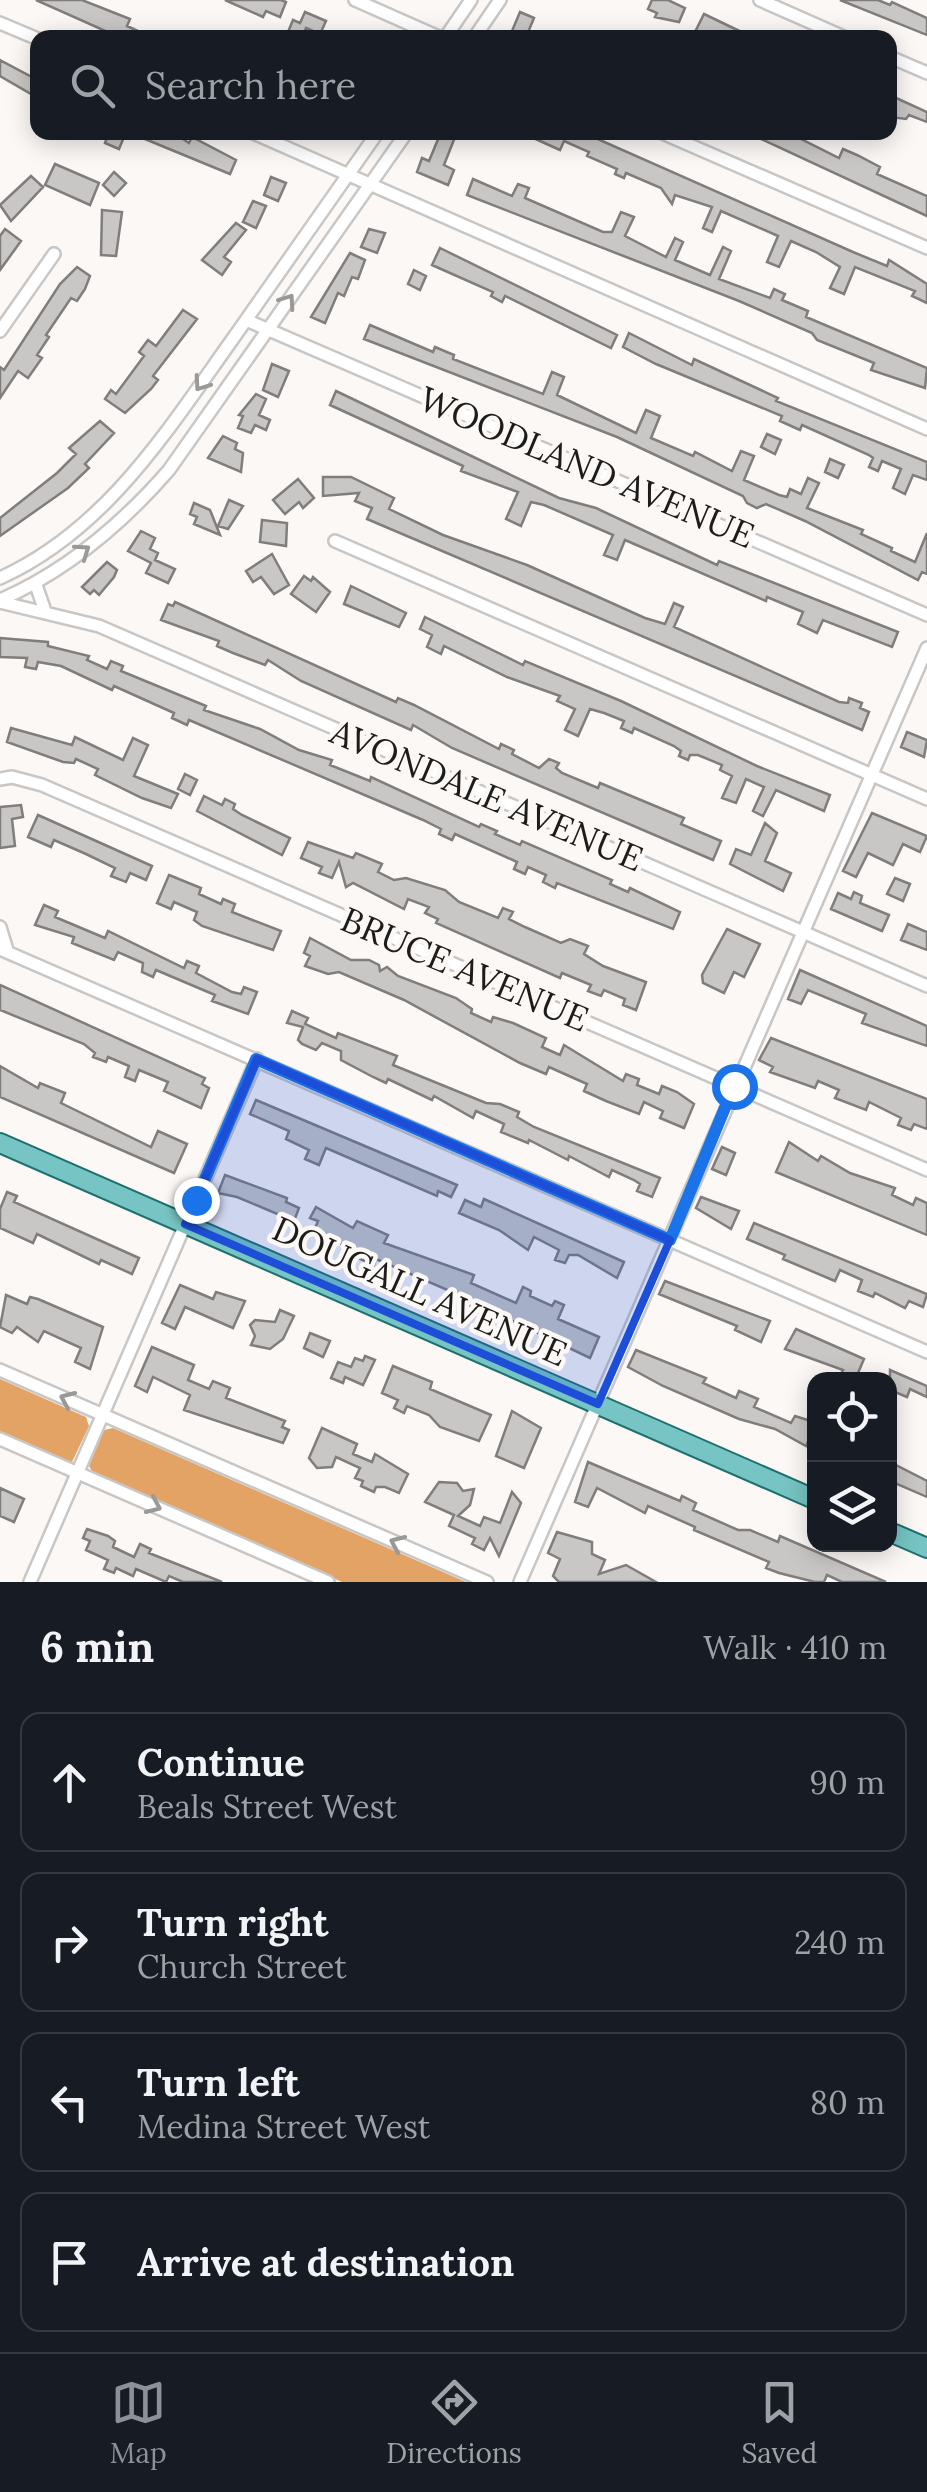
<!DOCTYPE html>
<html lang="en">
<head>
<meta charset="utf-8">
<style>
	:root { --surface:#171b24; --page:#242831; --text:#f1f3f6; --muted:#9ea1a6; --line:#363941; --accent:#8c9099 }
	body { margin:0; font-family:Lora,serif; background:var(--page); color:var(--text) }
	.controls { position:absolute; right:30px; bottom:30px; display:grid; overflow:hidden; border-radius:20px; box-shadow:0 5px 25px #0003 }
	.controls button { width:90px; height:90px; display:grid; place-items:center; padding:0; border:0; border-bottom:2px solid var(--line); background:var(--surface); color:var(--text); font:50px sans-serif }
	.stop { position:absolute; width:30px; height:30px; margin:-22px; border:8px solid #1a73e8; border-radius:50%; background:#fff }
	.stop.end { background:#1a73e8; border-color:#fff; box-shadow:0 2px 10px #0008 }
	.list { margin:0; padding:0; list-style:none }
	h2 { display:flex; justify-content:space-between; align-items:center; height:130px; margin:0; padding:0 40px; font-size:42px }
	h2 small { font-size:32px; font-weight:400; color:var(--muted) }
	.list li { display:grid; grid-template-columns:65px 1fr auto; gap:30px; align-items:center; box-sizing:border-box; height:140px; margin:0 20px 20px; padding:0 20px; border:2px solid var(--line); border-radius:20px }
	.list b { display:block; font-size:38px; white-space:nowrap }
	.list p { margin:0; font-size:32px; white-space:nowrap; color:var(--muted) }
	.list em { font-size:32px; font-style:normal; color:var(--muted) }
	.icon { flex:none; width:55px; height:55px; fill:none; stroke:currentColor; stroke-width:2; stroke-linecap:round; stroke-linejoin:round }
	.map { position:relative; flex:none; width:927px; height:1582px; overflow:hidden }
	.search { position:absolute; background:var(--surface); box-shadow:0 5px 25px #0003; left:30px; right:30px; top:30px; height:110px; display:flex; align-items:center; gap:25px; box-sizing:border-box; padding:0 35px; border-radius:20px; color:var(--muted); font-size:38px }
	.sheet { height:770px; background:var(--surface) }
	nav { display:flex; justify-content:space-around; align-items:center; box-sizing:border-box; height:140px; border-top:2px solid var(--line); background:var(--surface); font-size:28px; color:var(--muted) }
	nav a { display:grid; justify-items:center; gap:5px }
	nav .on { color:var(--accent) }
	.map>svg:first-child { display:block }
	.forest { fill:#e3a365 }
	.building { fill:#c9c7c5; stroke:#807d7c; stroke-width:2.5 }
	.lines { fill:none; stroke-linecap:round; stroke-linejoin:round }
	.street-casing { stroke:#c9c7c5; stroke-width:16 }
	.primary-casing { stroke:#1b706e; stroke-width:22 }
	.street { stroke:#fff; stroke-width:11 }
	.primary { stroke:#76c4c3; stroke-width:18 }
	.oneway { stroke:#999998 }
	.route { stroke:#1a73e8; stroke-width:12 }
	.marked { fill:#1d4ed8; fill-opacity:0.2; stroke:#1d4ed8; stroke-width:8; stroke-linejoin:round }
	.labels { text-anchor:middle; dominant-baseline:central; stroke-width:9; stroke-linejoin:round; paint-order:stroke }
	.street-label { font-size:35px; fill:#1d1c1b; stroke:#fbf8f6 }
</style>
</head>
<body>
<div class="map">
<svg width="927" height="1582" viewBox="0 0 927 1582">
	<rect width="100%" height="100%" fill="#fbf8f6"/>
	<path class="forest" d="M0,1379L86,1417L89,1426L72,1462L0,1434Z
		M113,1428L466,1582H342L93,1473L89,1466L104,1430Z"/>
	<path class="building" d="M36,0H82L130,19L127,26L153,38H121Z
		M225,0H281L286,2L280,17L266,11L263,17Z
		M652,0H668L685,8L679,22L655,17L657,13L648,9Z
		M840,0H878L890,5L892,2L927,18V35Z
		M305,12L326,21L320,34L306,28L302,38L288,32L293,20L300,23Z
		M520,12L534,18L526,37L512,31Z
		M704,14L754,38H712L696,30Z
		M0,60L32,77L38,64V98L0,76Z
		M894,97L927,112V122L909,115L906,119L890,117Z
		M109,132H126L119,149L105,143Z
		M128,132H172L189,143L192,137L236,160L230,174Z
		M441,132H457L444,165L454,170L448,185L417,172L422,158L429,161Z
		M520,132H582L853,252L887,266L889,260L927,284V303L912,296L915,291L855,267L844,294L830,288L840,267L816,252L791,241L779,267L767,262L778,236L721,211L712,232L703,228L712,207L675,195L672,204L661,188L626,173L624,178L615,174L617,169L587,156L589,152L564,141L560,150Z
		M746,132H787L839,158L843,149L857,155L880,167L877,174L927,196V216Z
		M55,164L99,183L90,205L45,185Z
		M114,172L126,183L114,196L103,185Z
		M31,176L43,187L11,221L0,205Z
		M271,177L286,183L278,201L264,195Z
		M473,179L512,196L518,184L529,188L525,198L603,232H612L621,212L634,217L625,236L666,257L675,238L683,242L675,260L710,275L723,247L731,251L719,279L770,298L774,289L785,294L782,300L808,311L806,317L927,368L925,388L871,370L874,363L817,340L812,333L739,301L467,195Z
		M253,201L266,206L256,228L243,222Z
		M102,210L122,212L116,256L101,255Z
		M236,223L246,230L224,257L231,262L222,275L202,260Z
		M5,229L21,241L0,270V236Z
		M369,229L385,233L377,253L361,247Z
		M440,248L617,335L611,348L505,296L502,302L491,296L493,292L432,265Z
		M350,253L365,260L358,279L352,277L344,296L338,293L325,323L311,317Z
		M77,267L90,276L85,289L77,301L71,298L46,335L49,337L37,355L42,358L28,378L18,371L0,398V367L4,370L60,284Z
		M414,270L426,276L420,290L408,284Z
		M183,310L197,319L153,376L158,380L151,389L125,413L105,399L111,390L116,394L144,356L139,352L148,340L156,346Z
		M370,325L433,352L435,347L454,355L453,359L543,394L552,372L564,377L557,395L636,433L646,410L660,416L651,438L693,456L695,452L732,471L741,451L754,456L744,480L779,495L787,497L790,489L801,494L808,478L819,483L807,508L863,530L861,534L892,548L891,551L915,562L927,533V574L922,572L918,580L805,521L766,504L757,508L747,503L743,496L617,437L364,339Z
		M629,333L692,365L694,359L778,398L776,401L927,462V480L913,475L905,494L893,488L901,469L882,461L878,471L869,467L873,458L869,455L802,425L800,430L780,421L782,416L656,364L623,347Z
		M272,364L289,371L278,397L263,390Z
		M336,391L559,498L596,508L717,565L719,561L898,632L892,647L823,620L817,633L798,624L803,612L767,597L766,601L625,540L617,560L604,555L613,535L544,505L531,502L521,526L506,519L518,492L461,471L463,466L330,405Z
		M256,394L266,399L259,415L270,420L266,430L255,425L251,433L238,428L243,416L239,415Z
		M100,421L114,433L85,464L89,468L68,488L0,536V518L57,473L76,454L69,448Z
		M767,434L781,440L775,454L761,447Z
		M223,436L237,443L235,449L243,453L241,472L208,458Z
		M830,459L844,465L838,478L825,472Z
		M323,477H351L394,498L389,509L443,535L527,565L645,618L665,624L674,603L683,607L674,627L839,702L848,703L849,698L862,703L860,708L869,712L862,730L367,519L372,508L355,501L359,493L323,496Z
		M298,479L314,498L303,508L299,502L285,514L273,500Z
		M229,500L243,506L228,529L218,526Z
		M194,503L210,510L220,535L194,524L197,517L190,514Z
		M262,520L287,523L286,546L260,542Z
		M141,531L155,538L150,549L158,553L155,560L175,569L168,583L146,573L151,563L128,551Z
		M272,554L289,585L274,594L261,577L253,582L246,571Z
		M107,562L117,570L114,577L99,595L94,590L90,594L82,587Z
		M304,576L311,581L313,577L330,592L316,612L291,594Z
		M351,586L406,613L399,627L344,604Z
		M175,602L396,702L398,698L414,705L499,749L501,744L514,750L512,754L539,768L549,759L559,763L556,768L562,773L598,788L600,783L684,818L681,824L721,841L713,860L452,748L413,725L411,730L301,681L268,660L265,665L233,653L217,646L219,641L161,620L168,604L173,606Z
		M425,617L523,665L525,661L621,701L757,766L830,795L824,811L776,790L763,816L753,811L764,787L746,779L736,803L722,798L732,776L720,770L722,765L698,755H690L688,760L679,756L681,751L674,746L634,728L632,733L621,728L624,721L604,713L590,709L578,736L565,730L575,709L557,701L560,696L507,677L444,646L441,654L427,647L432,635L420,629Z
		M0,638L48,642V646L89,656L87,660L107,669L111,661L123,666L121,671L206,706L204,710L260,729L299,750L332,760L330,765L370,781L371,777L479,827L481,824L497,831L495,834L520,845L522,841L612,880L610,884L628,892L630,888L680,912L673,929L557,883L555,888L543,882L546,875L528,867L525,874L514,869L517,862L455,834L452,840L439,834L441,829L423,820L189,720L187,725L172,718L174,713L114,686L112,690L61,666L38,662L36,669L25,667L27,658L0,657Z
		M11,728L72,745L75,737L123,760L133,738L148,745L134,776L178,794L171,808L142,798L95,775L98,769L76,759L74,763L63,762L7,742Z
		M907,732L927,740L924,757L901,747Z
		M185,774L197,780L190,795L178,789Z
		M204,796L222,805L225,799L235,804L233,809L242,815L290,838L282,855L197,811Z
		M21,805L23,817L12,819L15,846L0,848V807Z
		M872,813L927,836L920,852L903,844L893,865L868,853L856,877L843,871Z
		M38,815L152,866L146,880L130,873L126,882L111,876L115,868L86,854L54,840L51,847L28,837Z
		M765,823L777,833L765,861L791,873L783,891L730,864L736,849L751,855Z
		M308,842L353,858L356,853L382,864L378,872L394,880L406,878L445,890L459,902L498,918L503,908L513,912L509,919L525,927L561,943L570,939L588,946L584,954L603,966L646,982L636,1010L623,1005L625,999L604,990L601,996L588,991L591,985L562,973L560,978L436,923L438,919L425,913L429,907L408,899L404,909L353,883L346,887L339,862L332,878L319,873L322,867L301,858Z
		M169,875L201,888L199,894L221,904L223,899L235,904L232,912L281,931L273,950L202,926L194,920L197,912L174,902L171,909L157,903Z
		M895,878L910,884L903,901L887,894Z
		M854,892L862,896L860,903L889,915L882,931L831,909L838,893L851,899Z
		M44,905L58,911L55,917L105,938L108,931L184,968L187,961L199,966L196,973L232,992L241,994L244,987L257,992L248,1014L212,1001L215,995L156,970L153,977L142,972L143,963L118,952L114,960L72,943L74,937L35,925Z
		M908,924L927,932V950L901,940Z
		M727,929L760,944L744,977L734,972L724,993L703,983L702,975Z
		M310,938L351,960H369L379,965L380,971L387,967L398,976L456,998L472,1009L471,1013L491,1022L493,1017L513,1023L546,1038L542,1047L560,1055L564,1045L623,1081L626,1074L639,1079L637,1085L659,1094L662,1086L677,1092L694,1104L684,1128L660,1118L663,1111L644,1102L639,1114L606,1101L584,1091L587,1084L549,1067L546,1074L520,1063L404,1000L339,972L328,974L305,966L310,956L304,953Z
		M800,970L927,1026V1046L862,1023L866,1014L808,990L801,1004L788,999Z
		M0,985L205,1078L202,1084L209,1088L201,1108L164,1091L168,1082L139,1070L135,1081L125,1077L129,1066L108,1057L106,1062L93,1057L95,1053L84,1044L0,1010Z
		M292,1011L308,1018L305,1024L336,1038L338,1033L397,1056L393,1065L486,1103L500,1104L519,1112L517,1117L534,1127L660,1178L652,1197L637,1191L640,1184L634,1180L612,1170L609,1177L569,1156L568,1160L529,1140L528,1143L501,1132L504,1124L476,1111L473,1118L434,1096L432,1100L388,1079L386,1083L373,1077L341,1060V1051L322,1043L316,1050L302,1044L298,1040L303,1027L287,1023Z
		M771,1038L927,1099V1129L914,1124L911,1130L898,1125L901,1118L869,1102L866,1110L835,1098L839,1090L818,1081L815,1088L770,1072L773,1067L759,1060Z
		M0,1066L38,1088L40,1083L65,1093L61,1103L151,1147L158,1131L187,1144L174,1173L0,1097Z
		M256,1100L457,1185L451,1197L438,1191L437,1196L326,1148L319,1165L305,1159L309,1150L286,1139L289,1131L250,1114Z
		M789,1142L818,1161L821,1156L850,1173L895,1188L892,1195L913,1205L916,1198L927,1203V1235L776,1172Z
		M722,1147L735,1153L726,1175L712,1169Z
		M225,1175L287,1198L286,1202L299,1208L294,1221L237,1197L218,1193Z
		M7,1192L17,1196L14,1202L139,1258L132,1274L101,1260L99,1264L37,1234L33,1243L0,1228V1209Z
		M701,1197L739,1211L731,1229L696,1208Z
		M484,1199L624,1262L617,1278L578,1255H569L565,1263L555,1260L559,1250L534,1237L528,1250L499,1230L459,1213L465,1200L481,1207Z
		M316,1207L353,1228L357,1221L388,1235L384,1243L474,1275L471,1283L516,1303L523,1287L531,1291L530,1296L552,1306L555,1301L564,1305L558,1319L599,1337L590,1358L500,1315L497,1321L463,1306L466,1298L376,1259L374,1265L360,1259L363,1254L314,1231L318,1221L310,1218Z
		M754,1223L927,1294L923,1307L909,1301L905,1308L875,1293L873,1297L858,1291L862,1280L840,1270L835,1281L783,1259L785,1255L747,1239Z
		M665,1281L770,1321L761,1342L735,1330L737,1326L659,1294Z
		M180,1285L213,1299L216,1292L245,1301L233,1328L185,1307L175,1329L162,1323Z
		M6,1295L27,1304L30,1297L38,1299L103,1327L90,1369L75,1362L81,1348L44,1331L38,1342L17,1327L12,1333L0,1327Z
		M280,1310L294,1316L283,1339L270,1349L251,1345L255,1336L250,1325L255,1320L275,1322Z
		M796,1329L864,1359L855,1380L841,1374L843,1370L785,1349Z
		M310,1333L330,1341L323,1357L304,1348Z
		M152,1347L194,1365L188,1380L209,1389L213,1381L230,1388L226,1398L285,1421L282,1427L289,1430L283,1443L184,1410L190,1395L153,1377L147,1392L135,1386Z
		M636,1350L706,1378L703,1383L736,1398L739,1391L758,1399L754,1407L791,1423L795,1416L814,1422V1437L811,1435L806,1446L775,1429L739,1419L663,1386L628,1367Z
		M365,1356L375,1360L363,1385L345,1377L343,1383L331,1378L338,1362L351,1367L355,1358L363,1361Z
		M393,1366L432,1382L430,1389L491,1415L479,1441L440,1427L429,1415L407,1406L404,1413L394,1408L398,1400L382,1393Z
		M890,1370L927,1386V1397L910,1389L907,1397L890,1390Z
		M512,1411L541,1428L524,1468L496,1456Z
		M322,1428L357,1444L353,1454L372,1462L375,1454L408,1474L399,1493L385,1487H376L374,1492L361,1486L363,1481L355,1478L360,1468L336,1457L332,1467L317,1468L309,1458Z
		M588,1462L680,1501L682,1496L696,1503L693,1510L738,1530H750L778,1542L780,1536L886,1582H842L827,1575L824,1582H815L779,1573L766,1568L769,1562L694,1530L695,1527L648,1506L645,1513L597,1488L588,1507L575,1502Z
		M890,1462L927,1481V1497L890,1481Z
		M439,1482L457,1483L463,1491L474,1489L470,1505L458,1516L480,1526L484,1517L500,1523L512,1492L521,1503L499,1556L490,1538L484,1550L472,1544L475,1538L449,1526L454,1515L425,1502Z
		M0,1488L24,1499L14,1522L0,1516Z
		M87,1529L108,1536L115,1541L113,1547L134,1557L140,1544L151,1549L149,1553L222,1582H183L169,1576L166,1582L136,1569L133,1576L116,1568L114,1573L104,1569L108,1560L86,1550L90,1541L83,1538Z
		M557,1532L592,1542V1554L605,1560L599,1574L626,1565L656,1582H559L553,1576L560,1559L548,1553Z"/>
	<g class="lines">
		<defs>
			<path id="street" d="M355,0L441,38
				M760,0L846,38
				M0,23L38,39
				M445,38L471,0
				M474,38L500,0
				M890,57L927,73
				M251,132L927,429
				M660,132L927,248
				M246,320L927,615
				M0,331L54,254
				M335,541L927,799
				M0,578C106,530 167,431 232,340C281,271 329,201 378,132
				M36,585L45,611
				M0,600C67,571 122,524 169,470L407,132
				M0,602L99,626L927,986
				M0,779L12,777L42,785L927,1170
				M0,927L7,950
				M0,949L927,1352
				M0,1370L487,1582
				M0,1439L328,1582
				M30,1582L257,1059
				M520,1582L927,648"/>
			<path id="primary" d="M0,1143L814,1499
				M890,1532L927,1548"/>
		</defs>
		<use href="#street" class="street-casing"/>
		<use href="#primary" class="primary-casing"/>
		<use href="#street" class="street"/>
		<use href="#primary" class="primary"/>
	</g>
	<defs><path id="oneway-chevron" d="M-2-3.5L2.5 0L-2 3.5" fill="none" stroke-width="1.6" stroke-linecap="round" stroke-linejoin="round" transform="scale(2.5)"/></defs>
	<g class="oneway">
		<use href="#oneway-chevron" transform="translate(288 301) rotate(-55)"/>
		<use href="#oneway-chevron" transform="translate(201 384) rotate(125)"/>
		<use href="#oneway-chevron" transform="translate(83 551) rotate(-35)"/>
		<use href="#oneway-chevron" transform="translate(67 1399) rotate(-156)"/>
		<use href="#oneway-chevron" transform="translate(154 1506) rotate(24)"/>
		<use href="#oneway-chevron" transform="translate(397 1543) rotate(-156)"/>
	</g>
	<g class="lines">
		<path class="route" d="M196,1200L256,1059L670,1240L734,1086"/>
	</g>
	<path class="marked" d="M257,1059L670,1240L598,1404L185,1224Z"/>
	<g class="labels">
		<g class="street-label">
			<text transform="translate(587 467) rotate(23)">WOODLAND AVENUE</text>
			<text transform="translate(487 795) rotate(23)">AVONDALE AVENUE</text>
			<text transform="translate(465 969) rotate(23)">BRUCE AVENUE</text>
			<text transform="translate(420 1291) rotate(24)">DOUGALL AVENUE</text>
		</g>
	</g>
</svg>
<div class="controls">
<button><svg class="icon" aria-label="locate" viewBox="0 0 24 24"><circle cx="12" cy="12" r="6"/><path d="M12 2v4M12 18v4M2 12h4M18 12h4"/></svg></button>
<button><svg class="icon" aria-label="layers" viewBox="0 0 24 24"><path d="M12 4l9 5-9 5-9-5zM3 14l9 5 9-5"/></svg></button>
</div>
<div class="stop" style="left:734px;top:1086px"></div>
<div class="stop end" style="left:196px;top:1200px"></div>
<div class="search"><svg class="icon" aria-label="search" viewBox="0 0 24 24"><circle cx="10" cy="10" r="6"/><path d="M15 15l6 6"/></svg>Search here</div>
</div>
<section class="sheet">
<h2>6 min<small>Walk · 410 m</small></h2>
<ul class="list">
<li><svg class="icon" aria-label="ahead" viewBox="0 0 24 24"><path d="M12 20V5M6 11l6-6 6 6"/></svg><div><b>Continue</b><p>Beals Street West</p></div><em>90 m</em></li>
<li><svg class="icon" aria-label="right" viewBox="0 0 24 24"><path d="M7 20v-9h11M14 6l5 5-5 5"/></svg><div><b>Turn right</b><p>Church Street</p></div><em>240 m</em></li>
<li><svg class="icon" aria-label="left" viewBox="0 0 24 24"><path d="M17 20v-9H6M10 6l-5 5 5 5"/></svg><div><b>Turn left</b><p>Medina Street West</p></div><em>80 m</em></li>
<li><svg class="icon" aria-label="arrive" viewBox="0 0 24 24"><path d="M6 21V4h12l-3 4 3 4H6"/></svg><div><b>Arrive at destination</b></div></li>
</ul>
</section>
<nav>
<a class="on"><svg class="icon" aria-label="map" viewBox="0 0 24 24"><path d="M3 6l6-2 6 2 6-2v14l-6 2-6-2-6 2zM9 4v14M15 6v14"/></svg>Map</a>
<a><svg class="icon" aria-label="directions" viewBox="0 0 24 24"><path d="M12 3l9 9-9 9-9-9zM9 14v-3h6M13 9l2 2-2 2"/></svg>Directions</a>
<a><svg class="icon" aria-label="saved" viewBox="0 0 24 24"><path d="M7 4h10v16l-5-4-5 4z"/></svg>Saved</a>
</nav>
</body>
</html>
